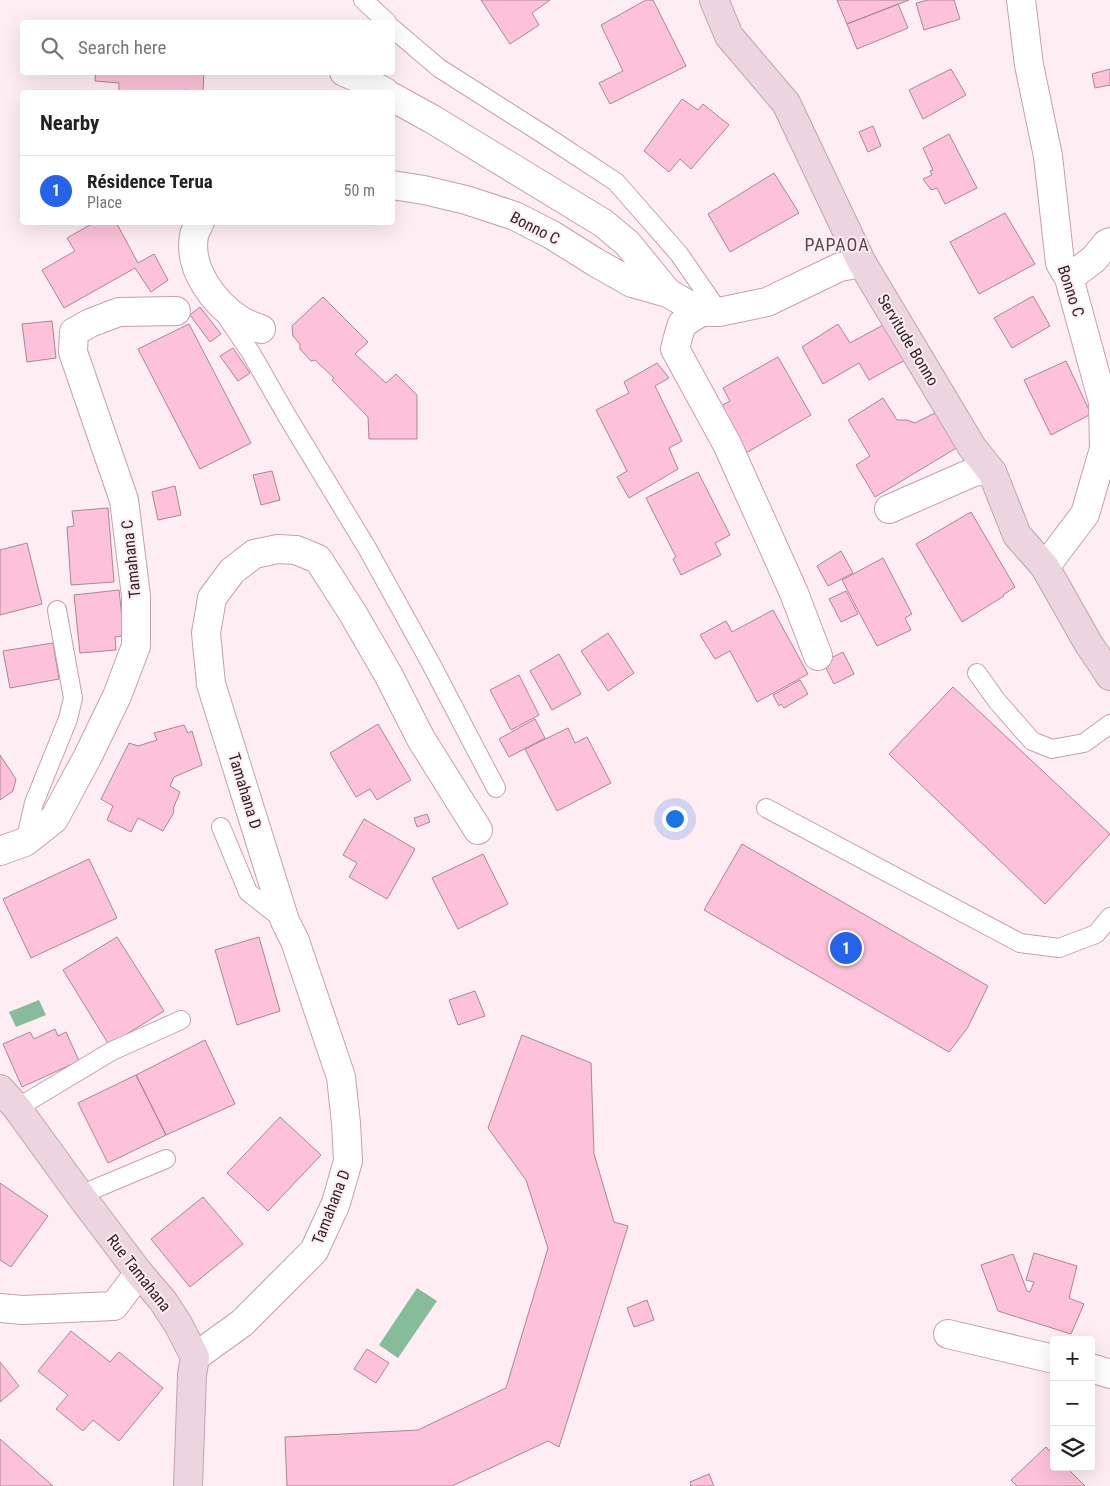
<!DOCTYPE html>
<html lang="en">
<head>
<meta charset="utf-8">
<style>
	:root { --surface:#fff; --page:#f2f2f2; --text:#222; --muted:#767676; --line:#e0e0e0; --accent:#2563eb }
	body { margin:0; font-family:"Roboto Condensed",sans-serif; background:var(--page); color:var(--text) }
	.controls { position:absolute; right:15px; bottom:15px; display:grid; overflow:hidden; border-radius:5px; box-shadow:0 5px 20px #0002 }
	.controls button { width:45px; height:45px; display:grid; place-items:center; padding:0; border:0; border-bottom:1px solid var(--line); background:var(--surface); color:var(--text); font:25px sans-serif }
	.you { position:absolute; left:674px; top:818px; width:18px; height:18px; margin:-12px; border:4px solid #fff; border-radius:50%; background:#1a73e8; box-shadow:0 0 0 8px #1a73e833 }
	.badge { display:grid; place-items:center; width:32px; height:32px; border-radius:50%; background:var(--accent); color:#fff; font-size:16px; font-weight:700 }
	.pin { position:absolute; translate:-50% -50%; border:2px solid #fff; box-shadow:0 1px 5px #0006 }
	.list { margin:0; padding:0; list-style:none }
	h2 { display:flex; justify-content:space-between; align-items:center; height:65px; margin:0; padding:0 20px; font-size:21px }
	h2 small { font-size:16px; font-weight:400; color:var(--muted) }
	.list li { display:grid; grid-template-columns:32px 1fr auto; gap:15px; align-items:center; box-sizing:border-box; height:70px; padding:0 20px; border-top:1px solid var(--line) }
	.list b { display:block; font-size:19px; white-space:nowrap }
	.list p { margin:0; font-size:16px; white-space:nowrap; color:var(--muted) }
	.list em { font-size:16px; font-style:normal; color:var(--muted) }
	.icon { flex:none; width:28px; height:28px; fill:none; stroke:currentColor; stroke-width:2; stroke-linecap:round; stroke-linejoin:round }
	.map { position:relative; flex:none; width:1110px; height:1486px; overflow:hidden }
	.search { position:absolute; background:var(--surface); box-shadow:0 5px 20px #0002; left:20px; top:20px; width:375px; height:55px; display:flex; align-items:center; gap:12px; box-sizing:border-box; padding:0 18px; border-radius:5px; color:var(--muted); font-size:19px }
	.panel { position:absolute; background:var(--surface); box-shadow:0 5px 20px #0002; left:20px; top:90px; width:375px; height:135px; border-radius:5px }
	.map>svg:first-child { display:block }
	.water { fill:#87bc9b }
	.building { fill:#fdc2d9; stroke:#ab8594 }
	.lines { fill:none; stroke-linecap:round; stroke-linejoin:round }
	.lane-casing { stroke:#c69fae; stroke-width:20 }
	.street-casing { stroke:#c69fae; stroke-width:30 }
	.secondary-casing { stroke:#c69fae; stroke-width:30 }
	.lane { stroke:#fff; stroke-width:18 }
	.street { stroke:#fff; stroke-width:28 }
	.secondary { stroke:#edd5e0; stroke-width:28 }
	.labels { text-anchor:middle; dominant-baseline:central; stroke-width:4; stroke-linejoin:round; paint-order:stroke }
	.street-label { font-size:16px; fill:#2e1f25; stroke:#feedf3 }
	.neighbourhood-label { font-size:18px; letter-spacing:1px; fill:#63424f; stroke:#feedf3 }
</style>
</head>
<body>
<div class="map">
<svg width="1110" height="1486" viewBox="0 0 1110 1486">
	<rect width="100%" height="100%" fill="#feedf3"/>
	<path class="water" d="M39,1000L46,1015L16,1027L9,1012Z
		M417,1288L437,1301L398,1358L379,1345Z"/>
	<path class="building" d="M481,0H550L532,13L539,25L510,44Z
		M646,0H653L686,66L610,104L599,83L623,71L601,25Z
		M837,0H909L847,24Z
		M928,0H954L960,19L924,30L916,3Z
		M898,4L908,28L857,49L847,24Z
		M951,69L966,95L923,119L909,90Z
		M1110,69V85L1095,88L1092,74Z
		M96,72H204L203,92L185,90V92H119V83L95,81Z
		M682,99L698,110L703,104L729,125L691,169L680,159L669,172L644,151Z
		M873,126L881,146L868,152L859,132Z
		M949,134L977,188L945,204L937,188L931,190L923,179L932,175L930,171L933,170L923,148Z
		M774,173L799,213L730,252L708,214Z
		M1005,213L1035,264L979,294L950,242Z
		M95,222H116L138,263L154,254L168,280L151,292L135,268L64,308L42,270L75,251L67,238Z
		M1033,296L1050,326L1012,348L994,318Z
		M323,297L368,342L355,354L386,383L396,374L417,395V439H369L368,417L332,380L334,378L315,360L311,361L300,349V344L293,336L292,326Z
		M200,307L221,334L210,342L190,315Z
		M52,321L56,358L27,362L22,324Z
		M189,324L251,443L200,469L138,349Z
		M838,324L850,343L885,324L905,360L869,380L859,363L823,384L802,347Z
		M233,348L250,373L238,381L220,356Z
		M778,357L811,415L746,453L719,407L730,401L723,388Z
		M1066,361L1091,414L1051,435L1024,380Z
		M657,363L669,378L655,386L682,441L669,448L678,469L629,498L617,477L627,471L596,410L629,393L624,382Z
		M883,398L897,420H907L915,423L937,412L958,447L875,497L856,465L870,456L848,420Z
		M272,471L280,500L261,505L253,475Z
		M698,472L730,535L715,543L721,555L681,575L673,559L676,557L646,498Z
		M175,486L181,515L158,520L152,492Z
		M108,508L114,582L71,585L67,527L74,526L72,511Z
		M971,512L1015,587L1003,595L1004,596L962,622L916,544Z
		M27,543L42,604L0,615V550Z
		M841,551L853,573L828,586L817,566Z
		M883,558L912,614L905,618L911,630L877,646L842,580Z
		M119,590L124,636L115,637L116,650L80,653L74,595Z
		M846,591L858,614L841,622L829,599Z
		M773,610L808,674L757,702L730,651L715,659L700,635L726,621L732,632Z
		M608,633L634,673L608,691L581,651Z
		M53,643L59,679L10,688L3,651Z
		M843,652L854,674L834,684L823,662Z
		M559,654L581,694L552,710L530,671Z
		M519,675L539,715L511,730L490,690Z
		M800,680L808,694L784,708L781,704L779,706L773,695Z
		M953,687L1110,834L1045,904L889,754Z
		M535,719L545,738L509,757L499,739Z
		M378,724L411,780L377,800L370,789L356,797L330,753Z
		M184,725L188,733L192,731L202,765L174,777L170,786L180,792L173,809L174,812L163,831L138,818L131,832L107,820L113,806L101,799L129,743L138,746L157,740L154,733Z
		M568,728L575,743L587,737L611,783L557,811L525,749Z
		M0,755L16,779L13,791L0,800Z
		M427,814L430,822L417,827L414,818Z
		M364,819L415,849L387,899L349,877L357,863L343,855Z
		M742,844L988,986L968,1027L949,1052L704,910Z
		M483,854L508,904L458,929L432,878Z
		M89,859L117,918L31,958L3,899Z
		M117,937L164,1011L109,1045L63,970Z
		M259,937L280,1011L237,1025L215,950Z
		M475,991L485,1016L458,1025L449,1000Z
		M55,1029L58,1036L66,1032L79,1061L22,1087L3,1044L30,1032L34,1039Z
		M522,1035L591,1063L594,1154L614,1222L628,1226L559,1447L548,1441L452,1486H287L285,1437L418,1430L506,1388L548,1248L526,1180L488,1128Z
		M205,1040L235,1104L166,1135L136,1075Z
		M136,1075L166,1135L108,1163L78,1103Z
		M280,1117L321,1155L268,1211L227,1173Z
		M0,1183L48,1216L11,1267L0,1260Z
		M203,1197L243,1244L190,1287L151,1239Z
		M1034,1253L1077,1266L1069,1298L1084,1304L1071,1334L998,1311L981,1265L1013,1254L1027,1291L1030,1292L1034,1282L1026,1280Z
		M647,1300L654,1320L634,1327L627,1308Z
		M71,1331L110,1362L119,1352L163,1388L119,1441L93,1420L83,1431L56,1409L68,1395L38,1371Z
		M367,1349L389,1363L376,1383L354,1369Z
		M0,1362L19,1386L0,1402Z
		M0,1439L53,1486H0Z
		M1046,1447L1054,1455V1467H1066L1085,1486H1017L1011,1480Z
		M709,1474L714,1486H691L690,1482Z"/>
	<g class="lines">
		<defs>
			<path id="lane" d="M363,0L387,22
				M392,28L439,68L546,136L616,182L679,254L719,312
				M226,316L251,353L287,416L367,548L430,662L496,788
				M977,673L997,701L1032,741L1052,749L1084,743L1110,724
				M766,808L1020,943L1059,948L1096,934L1110,917
				M221,827L248,892L285,921
				M25,842L34,803L68,719L73,698L57,610
				M17,1108L112,1051L181,1020
				M80,1195L166,1159"/>
			<path id="street" d="M1021,0L1029,65L1048,156L1060,263L1069,278L1103,402L1104,449L1085,514L1045,567
				M344,72L356,77L385,92
				M392,97L432,119L603,223L627,243L668,293L701,312
				M392,185L424,190L466,200L515,216L552,235L595,262L632,283L668,293
				M200,222C198,227 194,232 194,236C188,269 214,303 240,320C246,324 255,327 261,329
				M1069,278L1094,259L1106,244L1110,242
				M889,509L976,471L992,472
				M818,656L794,593L727,444L675,349L678,337L682,324L701,312H719L767,302L840,267L862,263
				M0,851L25,842L54,819L88,756L117,696L136,646V596L124,500L73,352L74,332L90,323L119,312L176,311
				M0,1308L22,1310L114,1306L139,1273
				M948,1334L1054,1359
				M195,1357L242,1323L314,1251L336,1203L348,1161L346,1123L341,1077L295,941L285,921L211,684L206,633L212,598L232,571L254,554L278,549L296,550L318,559L352,612L389,676L421,739L478,830
				M1091,1368L1110,1374"/>
			<path id="secondary" d="M714,0L729,36L786,103L862,263L972,447L992,472L1017,535L1045,567L1088,643L1110,676
				M0,1089L17,1108L80,1195L139,1273L163,1301L178,1324L195,1357L192,1375L188,1486"/>
		</defs>
		<use href="#lane" class="lane-casing"/>
		<use href="#street" class="street-casing"/>
		<use href="#secondary" class="secondary-casing"/>
		<use href="#lane" class="lane"/>
		<use href="#street" class="street"/>
		<use href="#secondary" class="secondary"/>
	</g>
	<g class="labels">
		<g class="street-label">
			<text transform="translate(535 228) rotate(27)">Bonno C</text>
			<text transform="translate(1071 291) rotate(72)">Bonno C</text>
			<text transform="translate(908 340) rotate(59)">Servitude Bonno</text>
			<text transform="translate(131 559) rotate(-96)">Tamahana C</text>
			<text transform="translate(245 791) rotate(73)">Tamahana D</text>
			<text transform="translate(331 1207) rotate(-69)">Tamahana D</text>
			<text transform="translate(139 1273) rotate(52)">Rue Tamahana</text>
		</g>
		<g class="neighbourhood-label">
			<text x="837" y="244">PAPAOA</text>
		</g>
	</g>
</svg>
<div class="controls">
<button>+</button>
<button>−</button>
<button><svg class="icon" aria-label="layers" viewBox="0 0 24 24"><path d="M12 4l9 5-9 5-9-5zM3 14l9 5 9-5"/></svg></button>
</div>
<div class="you"></div>
<div class="pin badge" style="left:846px;top:948px">1</div>
<div class="search"><svg class="icon" aria-label="search" viewBox="0 0 24 24"><circle cx="10" cy="10" r="6"/><path d="M15 15l6 6"/></svg>Search here</div>
<section class="panel">
<h2>Nearby<small></small></h2>
<ul class="list">
<li><span class="badge">1</span><div><b>Résidence Terua</b><p>Place</p></div><em>50 m</em></li>
</ul>
</section>
</div>
</body>
</html>
